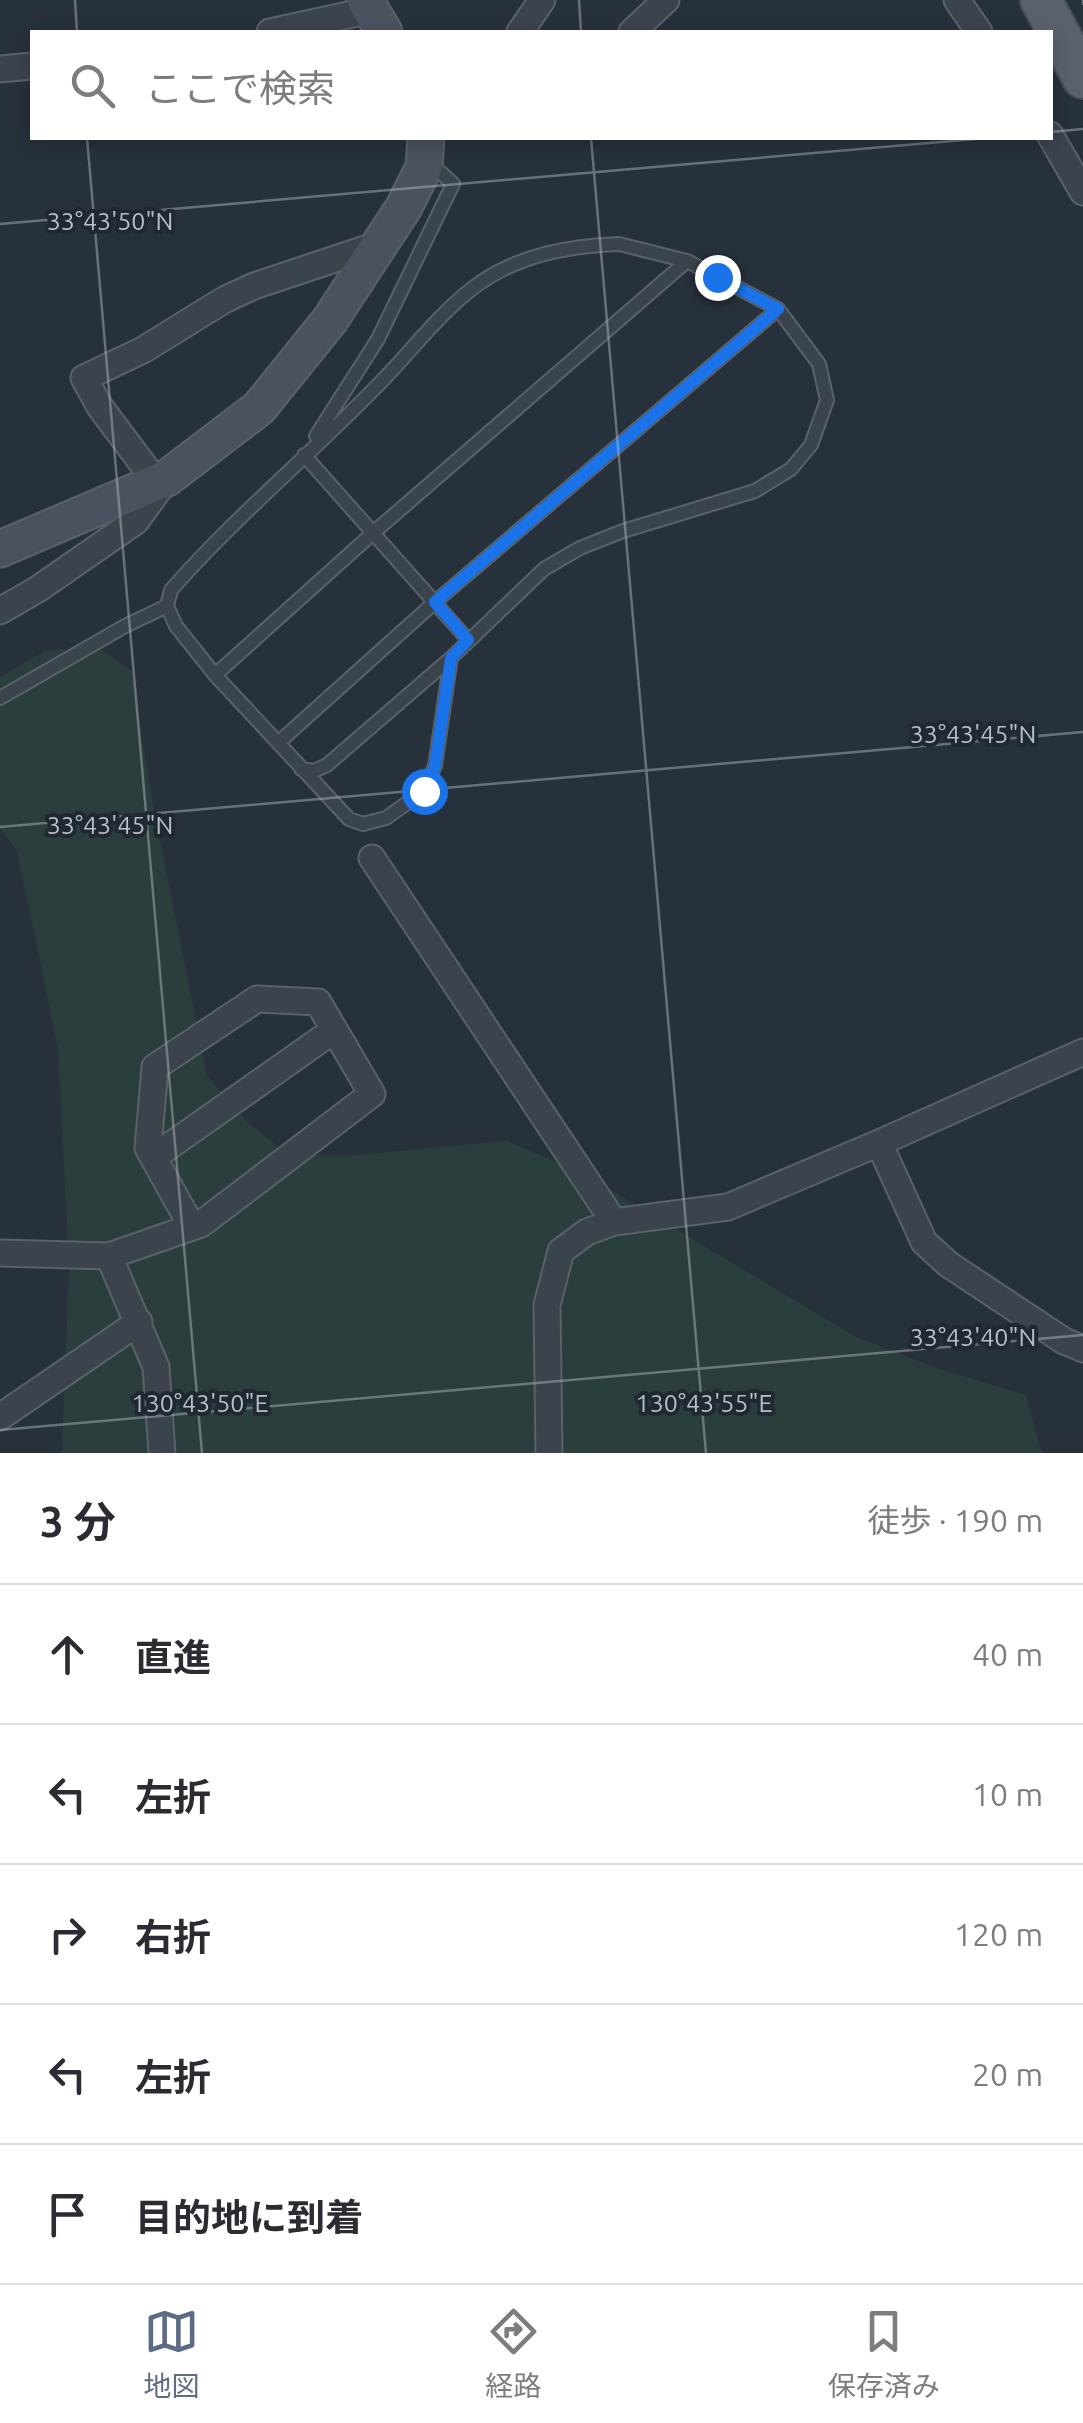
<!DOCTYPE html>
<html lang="ja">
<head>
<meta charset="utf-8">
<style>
	:root { --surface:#fff; --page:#f2f2f3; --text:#2b2b33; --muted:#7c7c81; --line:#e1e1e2; --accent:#5c6c86 }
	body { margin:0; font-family:Ubuntu,"Noto Sans JP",sans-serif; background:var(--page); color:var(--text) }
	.stop { position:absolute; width:30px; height:30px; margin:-22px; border:8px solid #1a73e8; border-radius:50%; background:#fff }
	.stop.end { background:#1a73e8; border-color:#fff; box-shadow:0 2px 10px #0008 }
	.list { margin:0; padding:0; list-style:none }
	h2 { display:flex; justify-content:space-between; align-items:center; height:130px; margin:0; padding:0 40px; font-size:42px }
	h2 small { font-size:32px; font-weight:400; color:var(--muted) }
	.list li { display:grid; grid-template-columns:65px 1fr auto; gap:30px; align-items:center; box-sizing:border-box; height:140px; padding:0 40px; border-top:2px solid var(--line) }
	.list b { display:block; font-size:38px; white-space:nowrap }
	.list em { font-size:32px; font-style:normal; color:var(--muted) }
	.icon { flex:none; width:55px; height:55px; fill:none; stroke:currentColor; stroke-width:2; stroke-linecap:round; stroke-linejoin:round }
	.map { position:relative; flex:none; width:1083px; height:1453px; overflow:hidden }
	.search { position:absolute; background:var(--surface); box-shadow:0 5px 15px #0003; left:30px; right:30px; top:30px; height:110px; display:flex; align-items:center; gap:25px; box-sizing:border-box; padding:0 35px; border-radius:0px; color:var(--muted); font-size:38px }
	.sheet { height:830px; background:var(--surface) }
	nav { display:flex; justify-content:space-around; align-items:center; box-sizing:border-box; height:140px; border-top:2px solid var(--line); background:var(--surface); font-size:28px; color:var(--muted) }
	nav a { display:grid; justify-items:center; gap:5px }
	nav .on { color:var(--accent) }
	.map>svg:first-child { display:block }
	.green { fill:#2a3e3e }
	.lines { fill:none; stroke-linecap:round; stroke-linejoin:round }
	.lane-casing { stroke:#59616a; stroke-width:16 }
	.street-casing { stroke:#59616a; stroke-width:29 }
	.secondary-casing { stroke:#59616a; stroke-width:39 }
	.primary-casing { stroke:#444c55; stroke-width:44 }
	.lane { stroke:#3b434c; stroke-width:12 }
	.street { stroke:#3b434c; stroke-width:25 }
	.secondary { stroke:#4a525f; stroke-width:35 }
	.primary { stroke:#59626c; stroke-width:40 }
	.route { stroke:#1a73e8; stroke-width:12 }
	.ticks { fill:none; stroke:#b7bec7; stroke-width:2.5; stroke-opacity:0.45 }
	.ticks-label { font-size:25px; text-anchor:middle; fill:#b7bec7; stroke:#202831; stroke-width:8; stroke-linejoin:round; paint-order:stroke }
</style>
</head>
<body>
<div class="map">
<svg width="1083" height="1453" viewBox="0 0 1083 1453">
	<rect width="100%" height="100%" fill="#27313c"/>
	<path class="green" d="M97,647L132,671L153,806L207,1076L246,1121L290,1156L355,1155L507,1141L584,1174L856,1337L939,1369L1026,1395L1042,1453H62L69,1263L58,1049L17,851L0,829V677L44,651Z"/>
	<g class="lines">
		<defs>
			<path id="lane" d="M619,244L687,261L778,309L819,364L827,400L811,445L791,469L755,491L623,531L580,548L544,569L451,658L435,766L424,791L386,818L363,824L349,819L215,675L176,626L167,606L171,590C235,517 310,455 378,385C412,351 441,310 481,282C523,254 570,246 619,244Z
				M316,436L378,339L453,184L440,172L425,167
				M304,455L468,640
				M215,675L373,533L687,261
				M0,698L125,626L167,606
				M278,743L435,602L778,309
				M301,769L314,771L327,765L451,658"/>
			<path id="street" d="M957,0L979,32
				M270,32L371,10
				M520,32L542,0
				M632,32L666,0
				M0,69L32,66
				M1050,135L1083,192
				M157,483L100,407L84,378L143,350L224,300L254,286L380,244
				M0,611L38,589L136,521L167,478
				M372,858L614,1222
				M879,1143L924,1242L948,1264L1064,1341L1083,1349
				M154,1157L334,1030
				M0,1253L109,1256L156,1367L162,1453
				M109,1256L201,1224L372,1094L318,1002L257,999L155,1067L148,1148L192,1227
				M0,1417L139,1322
				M549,1453L547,1305L561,1251L587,1232L614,1222L728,1207L879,1143L1083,1052"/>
			<path id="secondary" d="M365,0L384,32
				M0,549L167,478L259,408L330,320L404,207L424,167L426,138"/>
			<path id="primary" d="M1041,0L1083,78"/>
		</defs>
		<use href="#lane" class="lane-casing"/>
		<use href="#street" class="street-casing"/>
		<use href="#secondary" class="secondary-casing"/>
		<use href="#primary" class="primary-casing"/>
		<use href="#lane" class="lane"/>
		<use href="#street" class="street"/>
		<use href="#secondary" class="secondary"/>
		<use href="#primary" class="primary"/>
	</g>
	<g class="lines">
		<path class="route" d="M424,791L435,766L451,658L468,640L435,602L778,309L717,277"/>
	</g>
	<path class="ticks" d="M75,0L77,32M579,0L581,32M1083,0V5M1050,132L1083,129M87,138L202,1453M591,138L706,1453M0,224L987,138M0,827L1083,732M0,1430L1083,1335"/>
	<g class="ticks-label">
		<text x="110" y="230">33°43'50"N</text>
		<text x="973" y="743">33°43'45"N</text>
		<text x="110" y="834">33°43'45"N</text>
		<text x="973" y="1346">33°43'40"N</text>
		<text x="200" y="1412">130°43'50"E</text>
		<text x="704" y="1412">130°43'55"E</text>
	</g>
</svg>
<div class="stop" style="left:424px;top:791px"></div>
<div class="stop end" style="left:717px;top:277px"></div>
<div class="search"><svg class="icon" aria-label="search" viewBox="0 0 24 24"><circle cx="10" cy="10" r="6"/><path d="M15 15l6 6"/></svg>ここで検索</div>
</div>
<section class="sheet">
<h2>3 分<small>徒歩 · 190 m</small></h2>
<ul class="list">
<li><svg class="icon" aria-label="ahead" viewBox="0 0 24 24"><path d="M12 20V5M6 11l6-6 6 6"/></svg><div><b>直進</b></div><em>40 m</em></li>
<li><svg class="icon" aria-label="left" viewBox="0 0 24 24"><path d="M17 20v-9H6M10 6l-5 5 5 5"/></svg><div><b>左折</b></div><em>10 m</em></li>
<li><svg class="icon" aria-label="right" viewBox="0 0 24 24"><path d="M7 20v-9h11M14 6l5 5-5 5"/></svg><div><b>右折</b></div><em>120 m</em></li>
<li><svg class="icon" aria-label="left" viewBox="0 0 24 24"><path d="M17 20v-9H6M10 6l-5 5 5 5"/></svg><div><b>左折</b></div><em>20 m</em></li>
<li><svg class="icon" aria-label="arrive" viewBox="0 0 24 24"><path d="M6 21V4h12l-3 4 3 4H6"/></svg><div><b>目的地に到着</b></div></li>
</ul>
</section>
<nav>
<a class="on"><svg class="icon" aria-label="map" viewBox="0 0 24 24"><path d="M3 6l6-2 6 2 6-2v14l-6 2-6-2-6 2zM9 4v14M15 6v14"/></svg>地図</a>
<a><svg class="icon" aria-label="directions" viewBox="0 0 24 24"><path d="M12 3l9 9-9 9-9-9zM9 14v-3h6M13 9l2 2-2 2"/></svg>経路</a>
<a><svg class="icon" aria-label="saved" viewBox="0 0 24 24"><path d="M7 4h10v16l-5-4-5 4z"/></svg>保存済み</a>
</nav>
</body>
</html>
